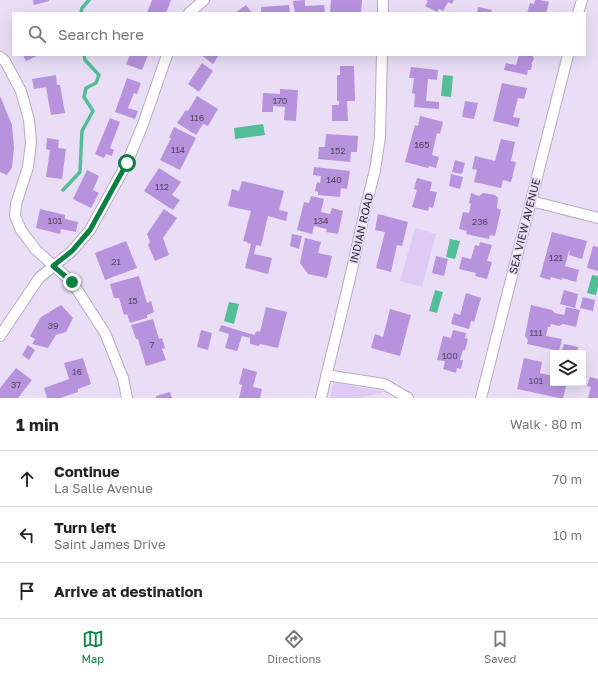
<!DOCTYPE html>
<html lang="en">
<head>
<meta charset="utf-8">
<style>
	:root { --surface:#fff; --page:#f6f6f6; --text:#222; --muted:#767676; --line:#e0e0e0; --accent:#0b8043 }
	body { margin:0; font-family:"Golos Text",sans-serif; background:var(--page); color:var(--text) }
	.controls { position:absolute; right:12px; bottom:12px; display:grid; overflow:hidden; border-radius:0px; box-shadow:0 4px 16px #0002 }
	.controls button { width:36px; height:36px; display:grid; place-items:center; padding:0; border:0; border-bottom:1px solid var(--line); background:var(--surface); color:var(--text); font:20px sans-serif }
	.stop { position:absolute; width:12px; height:12px; margin:-9px; border:3px solid #0b8043; border-radius:50%; background:#fff }
	.stop.end { background:#0b8043; border-color:#fff; box-shadow:0 1px 4px #0008 }
	.list { margin:0; padding:0; list-style:none }
	h2 { display:flex; justify-content:space-between; align-items:center; height:52px; margin:0; padding:0 16px; font-size:17px }
	h2 small { font-size:13px; font-weight:400; color:var(--muted) }
	.list li { display:grid; grid-template-columns:26px 1fr auto; gap:12px; align-items:center; box-sizing:border-box; height:56px; padding:0 16px; border-top:1px solid var(--line) }
	.list b { display:block; font-size:15px; white-space:nowrap }
	.list p { margin:0; font-size:13px; white-space:nowrap; color:var(--muted) }
	.list em { font-size:13px; font-style:normal; color:var(--muted) }
	.icon { flex:none; width:22px; height:22px; fill:none; stroke:currentColor; stroke-width:2; stroke-linecap:round; stroke-linejoin:round }
	.map { position:relative; flex:none; width:598px; height:398px; overflow:hidden }
	.search { position:absolute; background:var(--surface); box-shadow:0 4px 16px #0002; left:12px; right:12px; top:12px; height:44px; display:flex; align-items:center; gap:10px; box-sizing:border-box; padding:0 14px; border-radius:0px; color:var(--muted); font-size:15px }
	.sheet { height:220px; background:var(--surface) }
	nav { display:flex; justify-content:space-around; align-items:center; box-sizing:border-box; height:56px; border-top:1px solid var(--line); background:var(--surface); font-size:11px; color:var(--muted) }
	nav a { display:grid; justify-items:center; gap:2px }
	nav .on { color:var(--accent) }
	.map>svg:first-child { display:block }
	.green { fill:#decaf5 }
	.water { fill:#53bd98 }
	.lines { fill:none; stroke-linecap:round; stroke-linejoin:round }
	.stream { stroke:#53bd98; stroke-width:3.5 }
	.building { fill:#b792dd }
	.street-casing { stroke:#b6abc2; stroke-width:12 }
	.street { stroke:#fff; stroke-width:10 }
	.route { stroke:#0b8043; stroke-width:5 }
	.labels { text-anchor:middle; dominant-baseline:central; stroke-width:3.5; stroke-linejoin:round; paint-order:stroke }
	.number-label { font-size:9px; fill:#544861 }
	.street-label { font-size:11px; fill:#332f38; stroke:#e9def6 }
</style>
</head>
<body>
<div class="map">
<svg width="598" height="398" viewBox="0 0 598 398">
	<rect width="100%" height="100%" fill="#e9def6"/>
	<path class="green" d="M415,228L436,234L422,287L400,281Z
		M336,383L382,391V393L357,398H330L333,385Z"/>
	<path class="water" d="M443,75L453,76L451,97L441,96Z
		M263,124L265,135L235,139L234,128Z
		M450,239L460,241L455,259L446,257Z
		M592,275L598,276V287L596,295L587,293Z
		M435,290L443,292L437,313L429,311Z
		M229,302L239,304L234,324L224,321Z"/>
	<g class="lines">
		<path class="stream" d="M81,13L82,8L89,0
			M63,190L80,172L82,131L93,111L84,97L86,88L96,83L99,75L85,60L84,55"/>
	</g>
	<path class="building" d="M33,0H49V1L34,5Z
		M152,0H171L166,13H147Z
		M305,0V6L324,5L325,13H295L293,1Z
		M331,0H362L361,13H330Z
		M425,0H454L452,4L448,2L443,11L439,9L437,12L425,6L428,1Z
		M535,0H540L549,2L546,13H527L530,3L534,4Z
		M246,5L252,13H235Z
		M289,5L290,13H261V7Z
		M478,7L492,10L491,13H477Z
		M23,55H39L26,61Z
		M130,55H148L142,70L126,64Z
		M201,55H219L213,64Z
		M519,55L533,56L534,59L531,64H532L531,70H528L527,75L504,70L506,63L516,65Z
		M202,63L213,71L199,92L188,84Z
		M340,66H354L355,101H347L348,121H332V105H339V101H337V75H340Z
		M411,67L438,70L437,80L428,79L426,101L439,102V109L414,107L415,94L412,93L414,78H409Z
		M56,75L57,85H60L65,113L51,115L46,87L34,89L32,79Z
		M127,78L141,83L137,94L134,93L128,108L138,111L135,119L115,112Z
		M502,83L527,88L524,99L518,98L513,117L520,118L518,127L493,121Z
		M280,89L298,90L296,121L284,120L285,107L273,106V112H262L263,93L280,94Z
		M0,96L12,125L14,148L12,167L7,175L0,172Z
		M197,96L218,109L208,126L203,124L196,135L177,123L186,110L188,111Z
		M465,101L478,103L474,119L462,117Z
		M420,116L443,122L440,134L437,133L432,155L439,157L436,168L429,166L428,168L405,162L415,125L418,126Z
		M110,118L120,122L110,148L114,150L112,156L106,154L104,158L95,154Z
		M174,127L196,138L180,170L160,160L171,138H169Z
		M326,134L358,136L357,152H351L350,162L318,159L319,147H325Z
		M47,138L59,140L58,148L66,149L62,179L46,177L50,150L46,149Z
		M501,139L515,142L511,161L516,162L511,182L503,180L501,188L474,182L477,170L472,169L475,156L495,161Z
		M455,160L465,163L462,174L452,172Z
		M314,167L350,171L347,189L341,188L340,197L318,195V192L315,191L317,182L320,183L321,176L313,175Z
		M159,168L181,182L172,195L180,200L173,210L144,191Z
		M87,170L99,176L93,190L99,193L91,208L73,199Z
		M451,174L463,177L460,189L449,186Z
		M417,178L432,182L430,191L437,192L433,208L429,207L428,211L412,207L417,190L414,189Z
		M242,181L284,191L279,210L288,212L286,221L268,216L261,246L256,245L254,254L272,258L268,274L245,268L251,244L247,243L248,242L243,241L251,211L228,206L232,189L239,191Z
		M471,193L479,196L483,193L495,195L498,198L497,208L501,210L495,236L490,235L489,239L466,234L467,231L459,229L463,212L469,213L471,204L469,203Z
		M311,196L324,199L321,212L330,214L332,208L343,211L338,234L326,232L327,229L314,226L312,234L297,230L304,202L309,203Z
		M40,209L65,215V219L78,222L76,232L61,229L60,234L36,228Z
		M164,209L177,218L163,238L169,255L155,261L148,245L150,242L147,234Z
		M378,214L408,222L402,246L397,245L391,272L376,268L385,232L375,230Z
		M552,232L587,241L582,259L569,255L570,251H569L565,266L579,270L576,282L562,278V280L551,277L550,280L540,277Z
		M292,234L302,236L299,249L290,246Z
		M305,238L321,242L318,253L332,256L327,278L308,274L300,263Z
		M126,241L137,268L105,280L95,253Z
		M480,242L492,245L487,261L492,262L487,279L475,276L476,273L459,269L462,257L471,259L475,245L479,246Z
		M593,246L598,247V271L587,268Z
		M436,256L448,259L444,276L432,273Z
		M139,276L147,303L151,301L154,312L147,315V318L130,323L127,314L124,315L119,298H114L110,284Z
		M564,290L578,294L575,308L560,304Z
		M466,293L481,298L474,322L471,321L469,329L451,324L454,313L460,315Z
		M583,297L595,300L593,311L580,308Z
		M61,305L73,318L66,332L56,335L48,348L32,344L35,339L30,336L41,317Z
		M531,305L552,310L555,313L564,315L566,307L580,310L576,327L563,324L559,326L551,324L550,327H548L546,336L562,339L559,351L527,344L528,340L525,336Z
		M266,307L287,312L278,348L260,344L259,346L250,344V338L242,336L237,351L225,348L229,334L219,331L221,325L254,335L256,332L258,331L260,332Z
		M390,309L411,315L400,356L371,348L375,334L383,337Z
		M153,319L159,339L162,338L165,348L162,349L166,360L146,366L138,339H136L131,325Z
		M201,330L212,333L208,350L197,347Z
		M453,330L466,333L465,338L468,339L465,350H463L460,360H463L461,369L457,368L456,373L443,369L445,361L437,360L443,336L451,338Z
		M564,344L578,347L577,353H573L562,350Z
		M28,345L35,350L29,360L22,355Z
		M83,358L91,384L78,389V392L60,398H47L44,388L69,379L64,363Z
		M524,358L542,362L540,373L553,376L552,383L566,386L563,398H559L517,389Z
		M16,368L32,380L18,398H0V388Z
		M243,368L257,372L253,387L262,389L260,398H239L242,385L239,384Z
		M590,377L598,379V398H588L591,387L587,386Z
		M170,392L172,398H156V396Z"/>
	<g class="lines">
		<defs>
			<path id="street" d="M189,13L204,0
				M383,13V0
				M578,13L582,0
				M0,57L5,61L21,91L29,120L31,142L28,167L16,204L15,216L21,230L36,250L72,282L105,333L123,378L127,398
				M531,201L598,218
				M0,336L39,278L72,251L90,230L127,163L143,124L167,55
				M326,375L384,384L408,398
				M321,398L350,278L366,206L375,170L380,137L382,55
				M481,398L568,55"/>
		</defs>
		<use href="#street" class="street-casing"/>
		<use href="#street" class="street"/>
	</g>
	<g class="lines">
		<path class="route" d="M72,282L53,266L72,251L90,230L127,163"/>
	</g>
	<g class="labels">
		<g class="number-label">
			<text x="280" y="100">170</text>
			<text x="197" y="117">116</text>
			<text x="422" y="144">165</text>
			<text x="178" y="149">114</text>
			<text x="338" y="150">152</text>
			<text x="334" y="179">140</text>
			<text x="162" y="186">112</text>
			<text x="55" y="220">101</text>
			<text x="321" y="220">134</text>
			<text x="480" y="221">236</text>
			<text x="556" y="257">121</text>
			<text x="116" y="261">21</text>
			<text x="133" y="300">15</text>
			<text x="53" y="325">39</text>
			<text x="536" y="332">111</text>
			<text x="152" y="344">7</text>
			<text x="450" y="355">100</text>
			<text x="77" y="371">16</text>
			<text x="536" y="380">101</text>
			<text x="16" y="384">37</text>
		</g>
		<g class="street-label">
			<text transform="translate(524 226) rotate(-76)">SEA VIEW AVENUE</text>
			<text transform="translate(361 228) rotate(-77)">INDIAN ROAD</text>
		</g>
	</g>
</svg>
<div class="controls">
<button><svg class="icon" aria-label="layers" viewBox="0 0 24 24"><path d="M12 4l9 5-9 5-9-5zM3 14l9 5 9-5"/></svg></button>
</div>
<div class="stop" style="left:127px;top:163px"></div>
<div class="stop end" style="left:72px;top:282px"></div>
<div class="search"><svg class="icon" aria-label="search" viewBox="0 0 24 24"><circle cx="10" cy="10" r="6"/><path d="M15 15l6 6"/></svg>Search here</div>
</div>
<section class="sheet">
<h2>1 min<small>Walk · 80 m</small></h2>
<ul class="list">
<li><svg class="icon" aria-label="ahead" viewBox="0 0 24 24"><path d="M12 20V5M6 11l6-6 6 6"/></svg><div><b>Continue</b><p>La Salle Avenue</p></div><em>70 m</em></li>
<li><svg class="icon" aria-label="left" viewBox="0 0 24 24"><path d="M17 20v-9H6M10 6l-5 5 5 5"/></svg><div><b>Turn left</b><p>Saint James Drive</p></div><em>10 m</em></li>
<li><svg class="icon" aria-label="arrive" viewBox="0 0 24 24"><path d="M6 21V4h12l-3 4 3 4H6"/></svg><div><b>Arrive at destination</b></div></li>
</ul>
</section>
<nav>
<a class="on"><svg class="icon" aria-label="map" viewBox="0 0 24 24"><path d="M3 6l6-2 6 2 6-2v14l-6 2-6-2-6 2zM9 4v14M15 6v14"/></svg>Map</a>
<a><svg class="icon" aria-label="directions" viewBox="0 0 24 24"><path d="M12 3l9 9-9 9-9-9zM9 14v-3h6M13 9l2 2-2 2"/></svg>Directions</a>
<a><svg class="icon" aria-label="saved" viewBox="0 0 24 24"><path d="M7 4h10v16l-5-4-5 4z"/></svg>Saved</a>
</nav>
</body>
</html>
